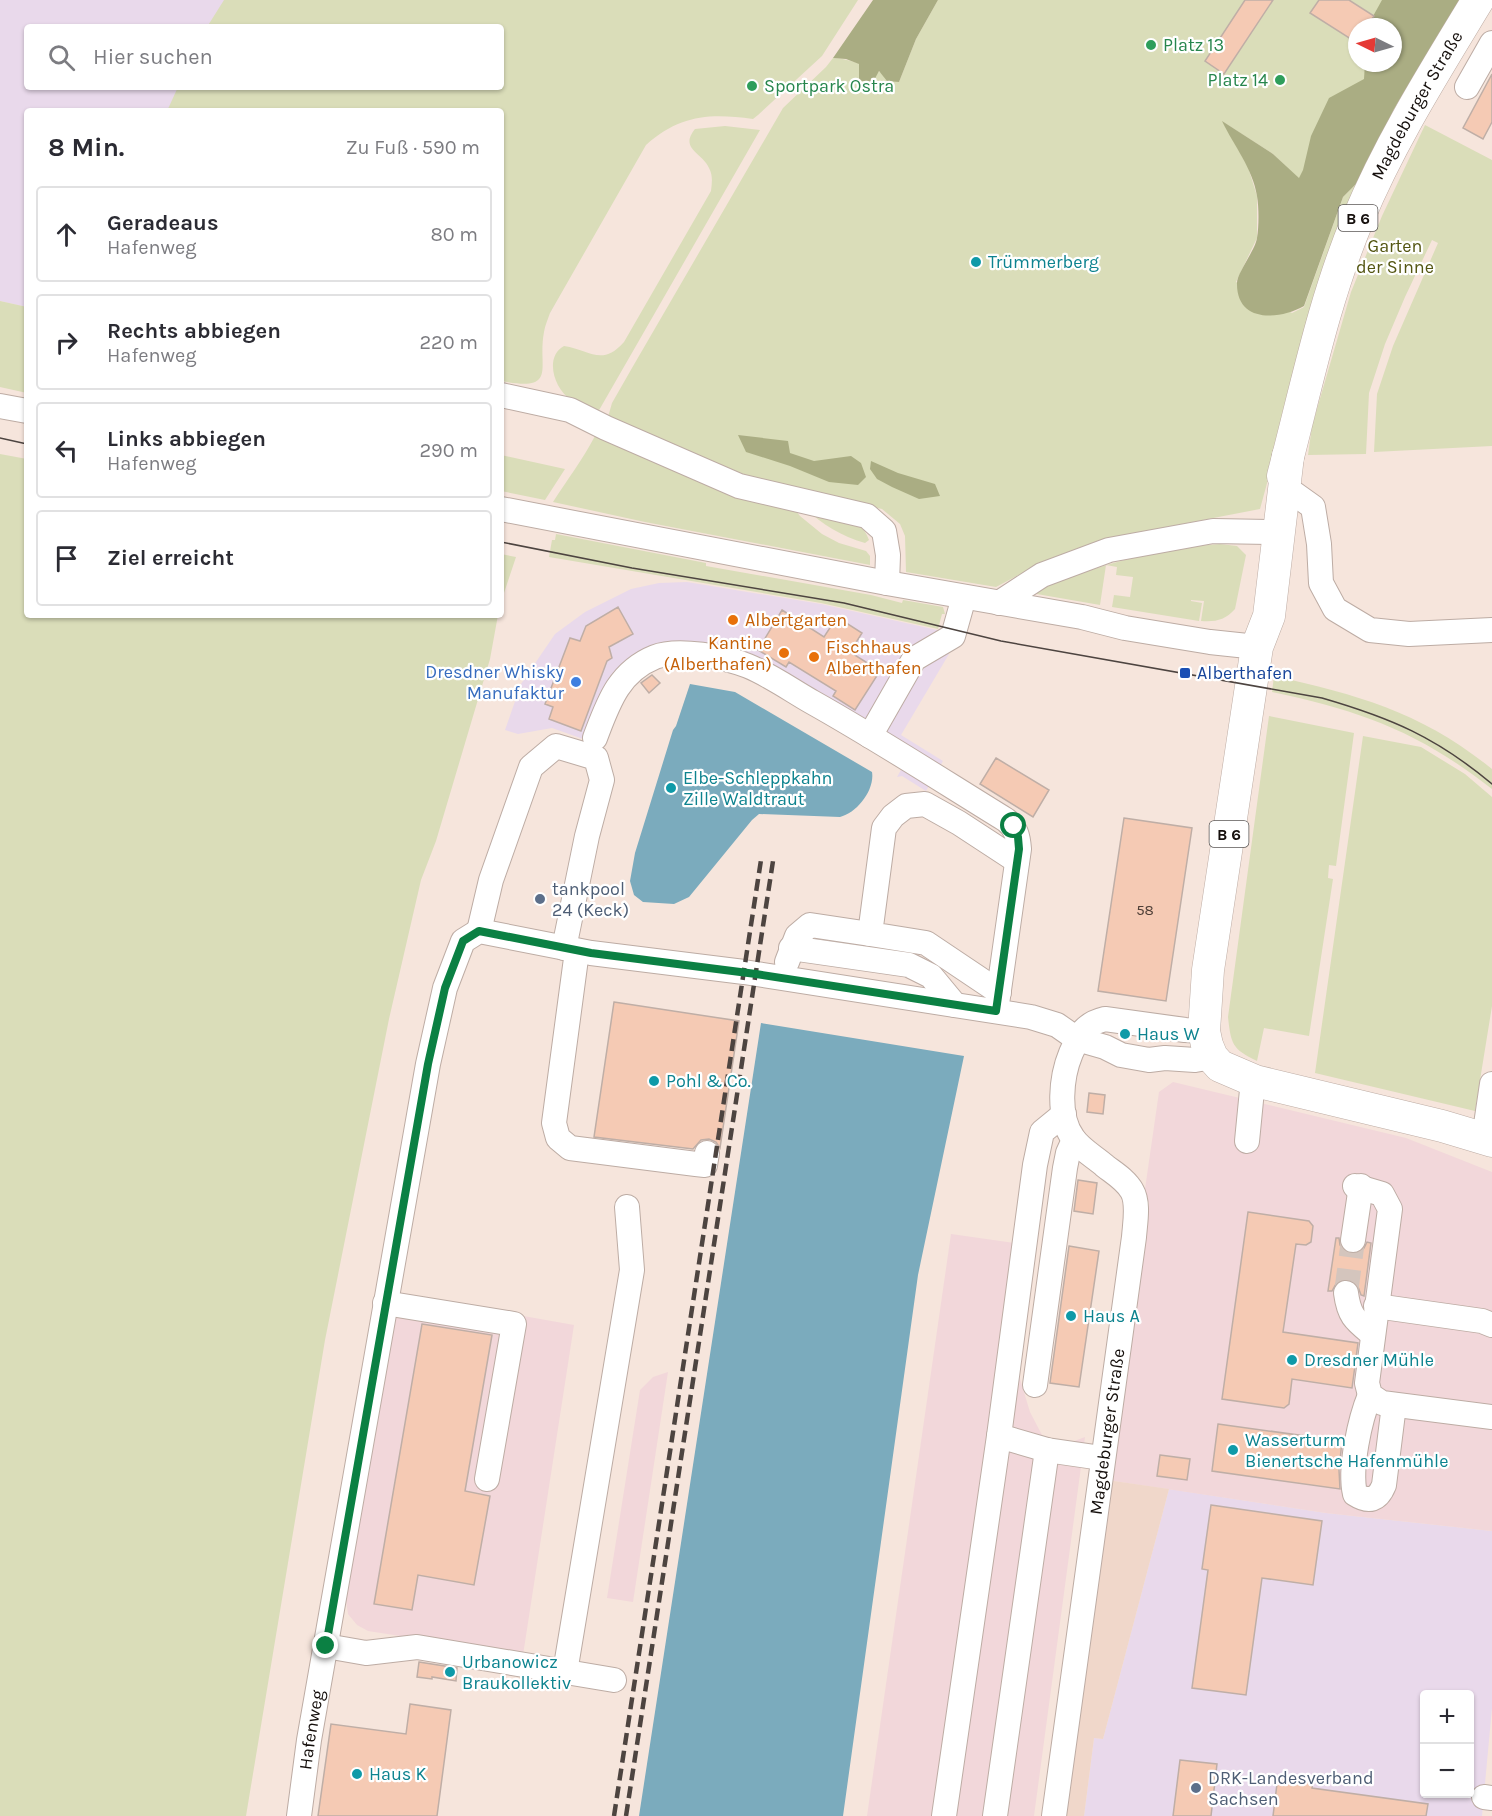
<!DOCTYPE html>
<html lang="de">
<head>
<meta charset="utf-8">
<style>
	:root { --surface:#fff; --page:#f2f2f3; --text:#2b2b33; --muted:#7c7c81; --line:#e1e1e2 }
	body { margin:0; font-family:Karla,sans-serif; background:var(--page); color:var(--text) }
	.controls { position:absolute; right:18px; bottom:18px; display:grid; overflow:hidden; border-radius:6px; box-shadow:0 2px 4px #0004 }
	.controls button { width:54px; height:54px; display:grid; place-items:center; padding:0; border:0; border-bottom:2px solid var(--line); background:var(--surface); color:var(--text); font:30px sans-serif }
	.compass { position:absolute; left:1348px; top:18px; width:54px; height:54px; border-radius:50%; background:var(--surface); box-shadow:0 2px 4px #0004; rotate:275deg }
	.stop { position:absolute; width:18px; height:18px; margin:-14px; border:4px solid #0b8043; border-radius:50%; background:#fff }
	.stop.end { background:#0b8043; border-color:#fff; box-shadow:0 2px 6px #0008 }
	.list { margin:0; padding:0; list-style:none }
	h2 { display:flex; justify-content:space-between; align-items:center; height:78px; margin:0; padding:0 24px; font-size:26px }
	h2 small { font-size:20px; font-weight:400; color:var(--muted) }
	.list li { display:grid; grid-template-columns:39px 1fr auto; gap:18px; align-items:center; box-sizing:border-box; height:96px; margin:0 12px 12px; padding:0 12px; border:2px solid var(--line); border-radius:6px }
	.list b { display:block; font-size:22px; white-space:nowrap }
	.list p { margin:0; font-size:20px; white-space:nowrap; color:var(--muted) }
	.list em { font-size:20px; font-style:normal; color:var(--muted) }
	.icon { flex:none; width:33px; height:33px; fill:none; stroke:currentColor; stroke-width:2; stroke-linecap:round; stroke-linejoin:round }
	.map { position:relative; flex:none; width:1492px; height:1816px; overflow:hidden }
	.search { position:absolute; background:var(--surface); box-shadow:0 2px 4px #0004; left:24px; top:24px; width:480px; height:66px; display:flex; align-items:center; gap:15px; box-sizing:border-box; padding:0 21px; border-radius:6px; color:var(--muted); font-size:22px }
	.panel { position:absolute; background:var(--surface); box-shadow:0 2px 4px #0004; left:24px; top:108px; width:480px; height:510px; border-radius:6px }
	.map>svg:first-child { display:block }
	.commercial { fill:#e9d9eb; fill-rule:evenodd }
	.industrial { fill:#f2d7da }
	.built { fill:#f0d7ca }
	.green { fill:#daddb9; fill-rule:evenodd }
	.forest { fill:#aaad83 }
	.water { fill:#7babbd }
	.building { fill:#f5cab4; stroke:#bfaea6; stroke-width:1.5 }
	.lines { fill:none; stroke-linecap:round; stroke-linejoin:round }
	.minor-tunnel { stroke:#d4c5bd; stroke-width:24; stroke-dasharray:24 12; stroke-linecap:butt }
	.minor-casing { stroke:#bdaca4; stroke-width:26 }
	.major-casing { stroke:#bdaca4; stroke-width:33 }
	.minor { stroke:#fff; stroke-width:24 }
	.major { stroke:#fff; stroke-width:32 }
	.tram { stroke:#4d4440; stroke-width:1.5 }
	.rail { stroke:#4d4440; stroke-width:4.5; stroke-dasharray:12 6; stroke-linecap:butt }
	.route { stroke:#0b8043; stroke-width:8 }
	.leisure-dot { fill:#2e9e5b; stroke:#fff; stroke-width:2 }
	.culture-dot { fill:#0f9aa8; stroke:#fff; stroke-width:2 }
	.food-dot { fill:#e8710a; stroke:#fff; stroke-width:2 }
	.transit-dot { fill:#1a4fb4; stroke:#fff; stroke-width:2 }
	.shop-dot { fill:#3f7fe0; stroke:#fff; stroke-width:2 }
	.service-dot { fill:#5c6f8a; stroke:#fff; stroke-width:2 }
	.labels { text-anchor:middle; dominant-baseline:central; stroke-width:4.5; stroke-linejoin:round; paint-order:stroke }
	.number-label { font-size:15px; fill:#4d3e36 }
	.shield { fill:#fff; stroke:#5b5755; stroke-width:1.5 }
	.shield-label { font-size:16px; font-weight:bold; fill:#150f0c }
	.leisure-label { font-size:18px; fill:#27864d; stroke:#fff; text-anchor:start }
	.street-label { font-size:18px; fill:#150f0c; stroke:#fff }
	.park-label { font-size:18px; fill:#535511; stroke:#fff }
	.culture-label { font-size:18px; fill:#0d838f; stroke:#fff; text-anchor:start }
	.food-label { font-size:18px; fill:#c56008; stroke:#fff; text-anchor:start }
	.shop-label { font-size:18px; fill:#366cbe; stroke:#fff; text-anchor:end }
	.transit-label { font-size:18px; fill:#164399; stroke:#fff; text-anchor:start }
	.service-label { font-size:18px; fill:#4e5e75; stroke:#fff; text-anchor:start }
</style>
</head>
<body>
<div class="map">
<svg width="1492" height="1816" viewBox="0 0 1492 1816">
	<rect width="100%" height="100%" fill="#f6e5dc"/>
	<path class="commercial" d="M0,0H600L566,283L550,313L501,111H27V307L0,301ZM27,27H501V87H27Z
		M687,582L821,604L937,630L949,654L901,735L943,761L926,791L902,776L897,777L902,768L747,675L656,647L586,740L552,728L518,734L505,730L521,684L555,634L585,612L631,589L659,583Z
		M1169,1489L1326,1513L1492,1531V1708L1482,1816H1084L1094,1738L1103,1739ZM1424,1694H1470V1794H1424Z"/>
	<path class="industrial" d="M1173,1082L1406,1138L1492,1172V1531L1326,1513L1107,1480L1149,1204L1145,1189L1159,1092Z
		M951,1234L1029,1245L1018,1342L1020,1379L1030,1412L1042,1435L1046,1439L1069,1443L1085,1437L1034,1816H867Z
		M399,1294L574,1325L523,1655L368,1631L357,1625L348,1614L346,1601Z
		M668,1372L633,1602L607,1598L640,1390L653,1377Z"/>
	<path class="built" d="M1107,1480L1169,1489L1103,1739L1094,1738L1084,1816H1054Z"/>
	<path class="green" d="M224,0H858L822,56L758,115L753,119C709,113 680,115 646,145L550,313C548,319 545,325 544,332C537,368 559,392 501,381V111H167L178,87H501V27H207Z
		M938,0H1463C1433,43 1404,86 1384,134L1275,454L1260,509L1125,535L1076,549L1047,560L996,587L906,572L905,536L900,524L882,509L751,481L608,417L612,403L632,368L783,108L826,67L833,58C856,59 878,71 899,82L916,39ZM1357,27H1393V63H1357ZM1223,122L1273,154L1298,178H1362L1343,197L1304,307L1292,313L1236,282L1257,238V196L1248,167Z
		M1425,125L1492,160V446L1374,452L1377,394L1393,346L1438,243L1432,240L1405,297L1385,344L1369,393L1366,454L1308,455L1312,426L1351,292L1382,216Z
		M725,126L760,130L598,412C590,408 579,405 571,400C554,389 544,357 564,346C590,350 602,367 624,342L711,191C712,183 713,175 709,168C702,152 679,149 695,129Z
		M0,301L27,307V393L0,387Z
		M595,436L720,488L792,506L800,516L822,534L839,543L866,551L870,556V565L645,522L553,502C567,480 583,459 595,436Z
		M0,454L27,459V615H498L490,659L436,841L421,880L389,1019L325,1340L246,1816H0Z
		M501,455L565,469L545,500L501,491Z
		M805,508C829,513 860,513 869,540L865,543C841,536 823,525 805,508Z
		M556,534L706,563V566L871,595L902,603L903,600L943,607L945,614H942L938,629L821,603L549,557L552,540H555Z
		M1220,544L1237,546L1246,555L1235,609C1225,620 1216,622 1201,621L1204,601L1191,600V601L1202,603L1199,621L1112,607L1114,595L1130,597L1133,577L1116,575L1117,567L1106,565L1100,605L1031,593C1091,567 1155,548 1220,544Z
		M501,554L516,557L501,602Z
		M1274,676C1359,695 1423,713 1492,769V789C1419,732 1362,711 1272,692Z
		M1269,716L1354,733L1336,866L1329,865L1328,878L1333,879L1309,1036L1264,1028L1257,1061C1232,1049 1231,1044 1228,1017Z
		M1363,736L1421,747L1465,774L1492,797V1006L1475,1111L1315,1073Z"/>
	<path class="forest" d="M873,0H938L916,39L899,82L887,81L879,71L872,84L859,80V64L846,59L833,58Z
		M1382,0H1463L1419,67L1394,109L1363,177L1343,197L1304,306C1279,320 1237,323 1237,284C1236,274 1255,251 1257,238C1259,226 1259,208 1257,196C1253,169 1234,146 1222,121L1273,154L1299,178L1303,170L1311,136L1329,98L1364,79L1365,63H1393V27H1367Z
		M738,435L788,441L790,453L814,461L851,456L861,463L866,477L858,485L829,482L790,466L746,452Z
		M871,461L898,473L935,484L940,496L919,499L892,487L877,479L870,469Z"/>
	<path class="water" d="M690,684L735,692L872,772C875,790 857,813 840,817L759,814L752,820L689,897L674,904L643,902L634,895L630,881L635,853L673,730L676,726Z
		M761,1023L964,1056L918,1275L843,1816H639Z"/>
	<path class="building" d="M1245,0H1273L1224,74L1205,61Z
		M1319,0H1349L1374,16L1367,27H1357V43L1310,13Z
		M1492,74V122L1483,139L1463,128Z
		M618,607L633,634L609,647L612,658L607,661L581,731L549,719L553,707L545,704L570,638L580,641L586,626Z
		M782,610L824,637L837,617L862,633L850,652L880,671L855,710L833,696L836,691L789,662L786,667L758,650Z
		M652,675L660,683L649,693L641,683Z
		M996,758L1049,790L1033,817L980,784Z
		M1124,818L1192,828L1166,1001L1098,991Z
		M614,1002L739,1021L720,1148L716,1142L709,1139L701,1140L693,1149L594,1137Z
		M1089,1093L1105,1095L1103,1114L1087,1112Z
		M1078,1180L1097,1183L1093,1214L1074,1211Z
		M1248,1212L1309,1221L1313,1226L1311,1242L1306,1245L1296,1244L1283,1332L1358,1343L1352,1388L1292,1379L1289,1404L1284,1408L1222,1399Z
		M1336,1238H1339L1340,1245L1344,1251L1352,1254L1359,1253L1364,1248L1367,1242L1371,1243L1364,1296L1361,1295L1357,1284L1350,1280L1344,1279L1337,1282L1332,1291H1328Z
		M1069,1246L1099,1251L1079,1387L1050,1383Z
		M422,1324L492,1335L465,1491L490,1496L474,1585L418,1575L412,1610L374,1604Z
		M1218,1424L1342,1441L1339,1470L1340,1489L1212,1471Z
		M1160,1455L1190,1459L1187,1480L1157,1476Z
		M1211,1505L1322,1521L1313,1585L1262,1578L1246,1695L1192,1688L1208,1570L1202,1569Z
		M419,1662L457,1668L456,1681L432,1677V1679L417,1677Z
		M410,1704L451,1710L437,1816H318L331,1724L406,1734Z
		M1180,1760L1217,1764L1211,1816H1173Z
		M1278,1776L1313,1780L1312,1788L1428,1804L1426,1816H1273Z"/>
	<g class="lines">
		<path class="minor-tunnel" d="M1346,1293L1353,1240"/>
		<defs>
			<g id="minor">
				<path d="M1467,87L1492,43"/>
				<path d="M501,395L570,410L606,428L739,486L867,516L884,531L888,555L887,583"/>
				<path d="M0,406L27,411"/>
				<path d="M1285,487L1313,507L1319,544L1321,583L1335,609L1370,630L1409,634L1492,630"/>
				<path d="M501,509L887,583L1082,617L1125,628L1210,642L1257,647"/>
				<path d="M999,603L1042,575L1109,550L1213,531L1269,532"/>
				<path d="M870,736L914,659L953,636L964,597"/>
				<path d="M595,738C608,704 618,672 655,657C678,648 726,657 748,666C770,675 791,690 812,702C878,739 941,780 1006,820C1016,828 1018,836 1019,849L996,1011"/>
				<path d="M479,931L491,880L531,767L556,746L596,758L602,780L587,836L564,948"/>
				<path d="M791,948L909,965L931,976L955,1005"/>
				<path d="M577,951L554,1123L558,1138L570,1148L696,1164L705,1165L707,1153"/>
				<path d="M787,962L797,936L810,925L870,934"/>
				<path d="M999,992L926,943L870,934L884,828L893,816L906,806L925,804L959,823L1017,861"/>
				<path d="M1484,1138L1492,1084"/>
				<path d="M1247,1141L1253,1080"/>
				<path d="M1355,1186L1382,1194L1390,1209L1367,1383L1370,1395L1382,1403L1492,1417"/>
				<path d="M1353,1240L1361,1186"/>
				<path d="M1346,1293C1349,1316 1355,1320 1372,1334"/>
				<path d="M385,1303L514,1324L487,1479"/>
				<path d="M1376,1306L1482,1321L1492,1325"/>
				<path d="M1035,1385L1065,1168L1068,1153L1074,1140"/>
				<path d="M1370,1395C1360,1419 1349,1468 1355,1494C1369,1503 1378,1500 1384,1485L1394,1405"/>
				<path d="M999,1436L1047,1450L1102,1458"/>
				<path d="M326,1646L366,1653L417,1647L614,1680"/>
				<path d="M565,1672L632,1270L627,1207"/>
				<path d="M1484,1797L1492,1798"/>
				<path id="s1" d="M299,1816L309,1740L428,1064L445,988L463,941L479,931L591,953L744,972L1031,1017L1057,1025L1077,1039L1105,1047L1121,1055L1149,1060L1165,1058L1195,1060L1212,1057"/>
				<path d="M944,1816L999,1436L1035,1165L1042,1132L1064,1114"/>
				<path d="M995,1816L1047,1450"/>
				<path id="s2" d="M1054,1816L1134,1237C1135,1223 1139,1203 1132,1191C1126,1180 1114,1173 1105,1166C1095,1157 1080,1149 1073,1138C1057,1116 1061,1077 1071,1053C1079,1035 1084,1024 1105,1019L1185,1030L1204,1031"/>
			</g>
			<g id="major">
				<path d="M1288,456L1269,616L1257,647L1208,970L1204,1031L1207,1045L1212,1057L1220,1066L1255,1081L1442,1126L1492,1141"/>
				<path id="s3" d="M1283,476C1306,389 1323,302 1358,219C1390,142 1435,71 1478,0"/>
			</g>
		</defs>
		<use href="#minor" class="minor-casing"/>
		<use href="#major" class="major-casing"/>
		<use href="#minor" class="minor"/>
		<use href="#major" class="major"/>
		<path class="tram" d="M0,438L27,444
			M501,542L632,568L844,603L1001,641L1322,698C1391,718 1436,737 1492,784"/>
		<path class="rail" d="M614,1816L761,860
			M626,1816L773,861"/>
	</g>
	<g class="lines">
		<path class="route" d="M326,1646L428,1064L445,988L463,941L479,931L591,953L756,974L996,1011L1019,849L1018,837L1014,826"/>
	</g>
	<g class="leisure-dot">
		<circle cx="1151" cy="45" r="6"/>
		<circle cx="1280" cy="80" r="6"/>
		<circle cx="752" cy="86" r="6"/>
	</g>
	<g class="culture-dot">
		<circle cx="976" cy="262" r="6"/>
		<circle cx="671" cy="788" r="6"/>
		<circle cx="1125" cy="1034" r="6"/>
		<circle cx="654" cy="1081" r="6"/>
		<circle cx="1071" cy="1316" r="6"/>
		<circle cx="1292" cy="1360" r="6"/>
		<circle cx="1233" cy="1450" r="6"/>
		<circle cx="450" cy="1672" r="6"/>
		<circle cx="357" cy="1774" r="6"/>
	</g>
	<g class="food-dot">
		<circle cx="733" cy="620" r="6"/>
		<circle cx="784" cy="653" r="6"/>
		<circle cx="814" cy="657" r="6"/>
	</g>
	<rect class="transit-dot" x="1179" y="667" width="12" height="12" rx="3"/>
	<circle class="shop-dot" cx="576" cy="682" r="6"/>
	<g class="service-dot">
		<circle cx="540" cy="899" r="6"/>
		<circle cx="1196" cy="1788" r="6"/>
	</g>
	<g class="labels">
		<g class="number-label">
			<text x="1145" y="910">58</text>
		</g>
		<g class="shield">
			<rect x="1338.5" y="205" width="39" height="26" rx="4.5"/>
			<rect x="1209.5" y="821" width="39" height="26" rx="4.5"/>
		</g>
		<g class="shield-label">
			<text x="1358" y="218">B 6</text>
			<text x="1229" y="834">B 6</text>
		</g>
		<g class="leisure-label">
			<text x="1163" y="45">Platz 13</text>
			<text x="1268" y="80" text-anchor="end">Platz 14</text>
			<text x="764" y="86">Sportpark Ostra</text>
		</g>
		<g class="street-label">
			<text stroke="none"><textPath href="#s3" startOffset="396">Magdeburger Straße</textPath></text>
			<text stroke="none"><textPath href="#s2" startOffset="388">Magdeburger Straße</textPath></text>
			<text stroke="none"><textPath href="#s1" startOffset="87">Hafenweg</textPath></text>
		</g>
		<g class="park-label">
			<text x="1395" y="246">Garten<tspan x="1395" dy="21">der Sinne</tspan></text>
		</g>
		<g class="culture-label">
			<text x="988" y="262">Trümmerberg</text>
			<text x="683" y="778">Elbe-Schleppkahn<tspan x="683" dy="21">Zille Waldtraut</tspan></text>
			<text x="1137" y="1034">Haus W</text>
			<text x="666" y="1081">Pohl &amp; Co.</text>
			<text x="1083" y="1316">Haus A</text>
			<text x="1304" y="1360">Dresdner Mühle</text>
			<text x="1245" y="1440">Wasserturm<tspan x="1245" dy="21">Bienertsche Hafenmühle</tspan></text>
			<text x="462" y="1662">Urbanowicz<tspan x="462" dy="21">Braukollektiv</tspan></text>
			<text x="369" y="1774">Haus K</text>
		</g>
		<g class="food-label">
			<text x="745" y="620">Albertgarten</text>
			<text x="772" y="643" text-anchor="end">Kantine<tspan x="772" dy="21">(Alberthafen)</tspan></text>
			<text x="826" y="647">Fischhaus<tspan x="826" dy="21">Alberthafen</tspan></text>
		</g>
		<g class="shop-label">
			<text x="564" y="672">Dresdner Whisky<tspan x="564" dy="21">Manufaktur</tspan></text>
		</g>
		<g class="transit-label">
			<text x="1197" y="673">Alberthafen</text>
		</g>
		<g class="service-label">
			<text x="552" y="889">tankpool<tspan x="552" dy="21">24 (Keck)</tspan></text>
			<text x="1208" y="1778">DRK-Landesverband<tspan x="1208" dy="21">Sachsen</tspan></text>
		</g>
	</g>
</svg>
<div class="controls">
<button>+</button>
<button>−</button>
</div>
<svg class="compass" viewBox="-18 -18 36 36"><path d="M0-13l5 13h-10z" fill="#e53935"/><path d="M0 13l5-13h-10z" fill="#7c7c81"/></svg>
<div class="stop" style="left:1014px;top:826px"></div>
<div class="stop end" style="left:326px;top:1646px"></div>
<div class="search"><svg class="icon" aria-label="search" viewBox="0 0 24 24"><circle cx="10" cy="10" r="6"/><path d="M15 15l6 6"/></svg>Hier suchen</div>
<section class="panel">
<h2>8 Min.<small>Zu Fuß · 590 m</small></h2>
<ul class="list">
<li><svg class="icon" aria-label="ahead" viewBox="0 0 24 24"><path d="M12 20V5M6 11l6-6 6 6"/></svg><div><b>Geradeaus</b><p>Hafenweg</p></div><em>80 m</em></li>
<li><svg class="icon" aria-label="right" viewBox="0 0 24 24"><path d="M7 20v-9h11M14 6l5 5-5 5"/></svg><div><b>Rechts abbiegen</b><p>Hafenweg</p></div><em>220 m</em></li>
<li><svg class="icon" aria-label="left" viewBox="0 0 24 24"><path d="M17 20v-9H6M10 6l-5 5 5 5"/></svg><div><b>Links abbiegen</b><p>Hafenweg</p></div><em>290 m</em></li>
<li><svg class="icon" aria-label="arrive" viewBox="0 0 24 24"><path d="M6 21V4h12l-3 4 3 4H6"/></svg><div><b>Ziel erreicht</b></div></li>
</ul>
</section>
</div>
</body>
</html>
